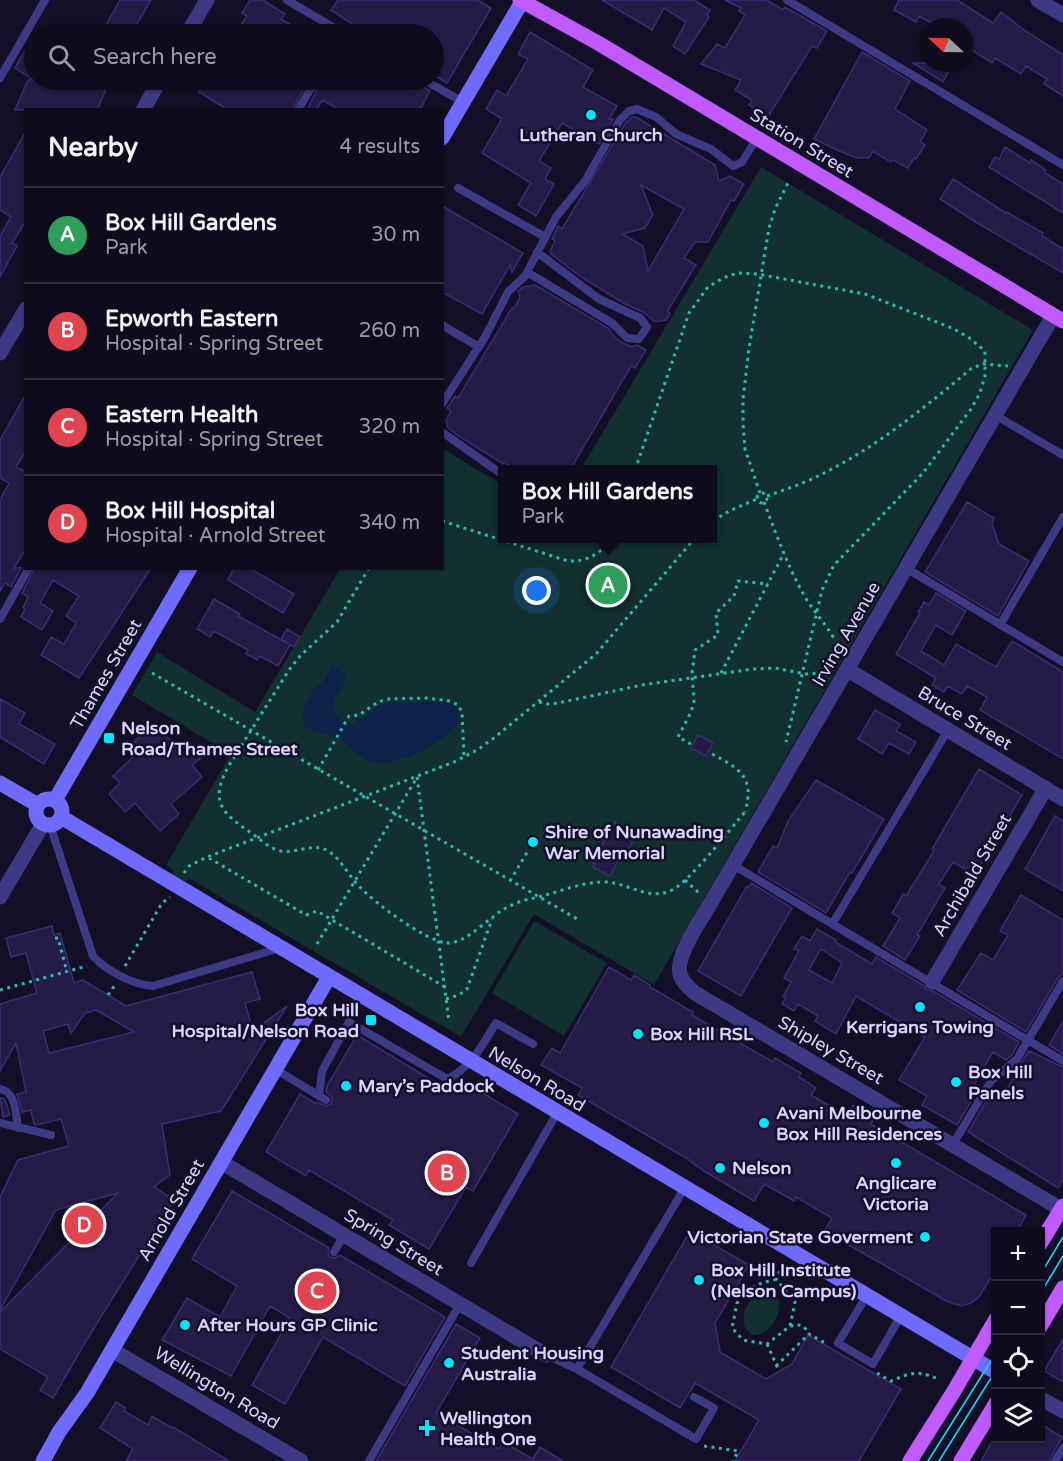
<!DOCTYPE html>
<html lang="en">
<head>
<meta charset="utf-8">
<style>
	:root { --surface:#0e0b1c; --page:#1c1929; --text:#f1f3f6; --muted:#9b9ba3; --line:#2e2b3b; --accent:#0f766e }
	body { margin:0; font-family:"Varela Round",sans-serif; background:var(--page); color:var(--text) }
	.controls { position:absolute; right:18px; bottom:18px; display:grid; overflow:hidden; border-radius:0px; box-shadow:0 2px 4px #0004 }
	.controls button { width:54px; height:54px; display:grid; place-items:center; padding:0; border:0; border-bottom:2px solid var(--line); background:var(--surface); color:var(--text); font:30px sans-serif }
	.compass { position:absolute; left:919px; top:18px; width:54px; height:54px; border-radius:50%; background:var(--surface); box-shadow:0 2px 4px #0004; rotate:292deg }
	.you { position:absolute; left:537px; top:591px; width:21px; height:21px; margin:-15px; border:4px solid #fff; border-radius:50%; background:#1a73e8; box-shadow:0 0 0 9px #1a73e833 }
	.badge { display:grid; place-items:center; width:39px; height:39px; border-radius:50%; background:var(--accent); color:#fff; font-size:20px; font-weight:700 }
	.pin { position:absolute; translate:-50% -50%; border:3px solid #fff; box-shadow:0 2px 6px #0006 }
	.popup { position:absolute; left:498px; top:465px; width:219px; height:78px; box-sizing:border-box; display:grid; place-content:center; border-radius:0px; background:var(--surface); filter:drop-shadow(0 2px 4px #0005); font-size:20px; white-space:nowrap; color:var(--muted) }
	.popup b { font-size:22px; color:var(--text) }
	.popup::after { content:''; position:absolute; left:50%; top:100%; margin-left:-12px; border:12px solid transparent; border-top-color:var(--surface) }
	.list { margin:0; padding:0; list-style:none }
	h2 { display:flex; justify-content:space-between; align-items:center; height:78px; margin:0; padding:0 24px; font-size:26px }
	h2 small { font-size:20px; font-weight:400; color:var(--muted) }
	.list li { display:grid; grid-template-columns:39px 1fr auto; gap:18px; align-items:center; box-sizing:border-box; height:96px; padding:0 24px; border-top:2px solid var(--line) }
	.list b { display:block; font-size:22px; white-space:nowrap }
	.list p { margin:0; font-size:20px; white-space:nowrap; color:var(--muted) }
	.list em { font-size:20px; font-style:normal; color:var(--muted) }
	.icon { flex:none; width:33px; height:33px; fill:none; stroke:currentColor; stroke-width:2; stroke-linecap:round; stroke-linejoin:round }
	.map { position:relative; flex:none; width:1063px; height:1461px; overflow:hidden }
	.search { position:absolute; background:var(--surface); box-shadow:0 2px 4px #0004; left:24px; top:24px; width:420px; height:66px; display:flex; align-items:center; gap:15px; box-sizing:border-box; padding:0 21px; border-radius:33px; color:var(--muted); font-size:22px }
	.panel { position:absolute; background:var(--surface); box-shadow:0 2px 4px #0004; left:24px; top:108px; width:420px; height:462px; border-radius:0px }
	.map>svg:first-child { display:block }
	.green { fill:#12302f }
	.water { fill:#0c2248 }
	.building { fill:#241b47; stroke:#3b2d73; stroke-width:1.5; fill-rule:evenodd }
	.lines { fill:none; stroke-linecap:round; stroke-linejoin:round }
	.path { stroke:#2fb8b0; stroke-width:3; stroke-dasharray:3 4.5; stroke-linecap:butt }
	.lane { stroke:#3d3a85; stroke-width:8 }
	.street { stroke:#3d3a85; stroke-width:15 }
	.secondary { stroke:#6f6bff; stroke-width:15 }
	.primary { stroke:#c25bff; stroke-width:15 }
	.tram { stroke:#00e5ff; stroke-width:1.5 }
	.poi-dot { fill:#00e5ff; stroke:#130f26; stroke-width:2 }
	.labels { text-anchor:middle; dominant-baseline:central; stroke-width:5; stroke-linejoin:round; paint-order:stroke }
	.poi-label { font-size:18px; font-weight:bold; fill:#d9d4ff; stroke:#130f26; text-anchor:start }
	.street-label { font-size:18px; fill:#d9d4ff; stroke:#130f26 }
</style>
</head>
<body>
<div class="map">
<svg width="1063" height="1461" viewBox="0 0 1063 1461">
	<rect width="100%" height="100%" fill="#130f26"/>
	<path class="green" d="M761,167L1033,330L654,985L534,914L461,1037L190,879L182,882L173,877V869L166,865L231,754L132,695L157,652L255,712L340,569L442,568L443,449L503,485V538H713V470L581,469Z
		M534,921L607,963L564,1036L492,993Z
		M765,1291L774,1294L779,1300C781,1316 770,1336 752,1335L745,1328C740,1312 749,1297 765,1291Z"/>
	<path class="water" d="M332,665C359,677 337,687 333,705C334,714 341,723 351,723C362,722 372,708 382,704C391,701 397,703 405,703C420,703 462,694 460,720C447,742 397,769 371,761C359,758 351,746 341,740C328,732 313,735 303,724V710L307,700L313,690L324,680Z"/>
	<path class="building" d="M120,0H151L135,27L145,34H101Z
		M250,0H263L285,14L281,19L307,34H235L247,16L242,13Z
		M338,0H477L491,8L447,83L434,75V34H352L357,27L331,10Z
		M602,0H694L710,10L707,15L709,17L685,54L673,46L686,22L664,8L652,30Z
		M725,0H767L783,10L785,7L827,31L817,48L812,46L768,117L749,105L752,100L735,90L741,80L701,64L717,44L725,48L745,15L739,11L741,8Z
		M899,0H957L993,23L1001,12L1024,30L1063,55V96L1044,84L1047,79L1026,66L1021,74L995,58L992,63L964,45V27H939L919,16L916,22L894,10Z
		M530,32L593,70L583,87L617,106L609,119H613L599,144L562,123L539,161L551,168L545,179L554,184L536,216L518,205L531,183L482,153L502,119L486,109L497,90L506,96L528,59L518,54Z
		M34,35V80H100L108,85L97,110H15L28,80H33L15,68Z
		M862,52L910,81L895,109L927,130L920,142L925,145L916,159L914,158L908,168L893,160L890,162L887,160L873,151L869,158H857L839,151L814,139Z
		M913,63H953L943,82Z
		M206,80H309L292,110H228L199,92Z
		M322,80H412L430,91L420,110H340L322,100L316,110H307Z
		M632,117H636L715,165L719,181L730,176L744,184L734,201L731,200L708,242H695L684,258L696,265L668,310L670,314L666,320L655,322L643,312L625,304L581,277L551,254L550,251L555,241L552,239L558,226L562,229L625,124ZM641,185L684,209L648,271L643,246L622,234L645,228L653,215Z
		M26,131V221L12,243L17,246L0,277V236L11,217L0,210V177Z
		M1005,147L1030,163L1031,160L1046,170L1045,173L1063,184V213L989,167L995,157L999,159Z
		M953,179L1006,213L1007,212L1043,233L1042,236L1063,249V273L979,224L940,199Z
		M442,206L523,253L512,272L510,265L482,314L442,292Z
		M535,285L608,328L615,338L623,343L632,347L637,345L646,350L635,368L631,366L570,470H516L504,462L503,464L457,435L448,428L446,420L451,411L447,408L455,396L458,398L512,308L515,307L520,297L518,291L523,287Z
		M26,394V451L16,467L26,472V549L14,568H21L11,587L5,583L0,591V500L9,483L0,478V440Z
		M967,502L994,518L992,523L999,544L1029,561L998,616L925,572Z
		M35,568H151L79,678L41,655L51,637L64,644L76,623L66,616L79,596L53,580L40,603L53,611L42,630L21,617L25,609L23,608L28,597L22,593Z
		M234,568H249L294,594L283,613L228,580Z
		M936,593L966,611L952,635L936,625L921,651L944,665L956,644L996,667L1012,641L1063,672V759L980,710L987,697L967,686L962,694L948,686L944,692L932,685L936,678L896,654L920,613L918,612L924,602L929,605Z
		M214,599L240,614L238,616L289,644L281,639L287,629L300,637L294,647L290,645L278,666L260,656L257,660L246,654L248,650L214,631L210,637L197,629Z
		M0,699L25,713L19,724L55,744L44,764L0,737Z
		M875,710L900,724L896,731L916,742L909,754L889,743L882,754L858,739Z
		M154,723L178,749L188,741L202,757L192,765L202,777L171,804L179,814L160,831L135,803L125,812L109,794L120,783L113,776L140,750L133,743Z
		M698,735L713,743L706,756L691,748Z
		M979,769L1022,795L975,875L953,862L939,884L945,888L917,935L920,936L905,960L883,946L900,918L892,913L903,894L906,896L934,851L932,849Z
		M816,780L884,819L852,873L850,872L826,913L758,872L773,846L777,848L788,821Z
		M1055,816L1063,821V891L1025,869Z
		M615,822L628,829V834L633,837L631,840L633,841L627,852L618,861L610,876L593,867L595,864L593,863Z
		M751,883L792,908L741,996L698,971L747,886L749,887Z
		M1021,895L1063,920V973L1058,978L1026,1032L957,990L981,953L993,960L1008,935L1000,931Z
		M52,926L54,935L60,933L74,983L83,980L126,1006L252,972L260,999L245,1003L253,1031L287,1006L221,1111L162,1124L170,1175L154,1187L174,1200L89,1336L53,1398L40,1390L48,1377L0,1349V1312L118,1193L56,1210L0,1310V1197L18,1160L69,1146L61,1119L36,1125L34,1124L31,1110L22,1112L17,1094L26,1092L16,1043L0,1071V1004L37,993L26,953L11,957L6,938ZM96,1010L134,1032L49,1053L43,1031L68,1024L71,1033L85,1013Z
		M817,929L836,940L835,942L872,964L876,957L923,985L927,990L933,991L1019,1042L1012,1055L1006,1060L993,1052L972,1089L977,1092L957,1125L922,1105L927,1096L899,1080L925,1037L856,996L836,1034L815,1021L818,1016L798,1004L794,1011L782,1004L786,997L783,996L791,982L784,978L799,951L794,949L802,936L810,941ZM821,949L842,963L832,983L809,970Z
		M609,967L631,980L634,975L650,985V987L693,1012L692,1015L773,1062L775,1058L801,1073L799,1077L816,1088L811,1095L847,1116L853,1105L875,1118L871,1124L1026,1215L1017,1232H996V1269L979,1297L971,1303L962,1306L948,1302L849,1245L851,1243L826,1228L832,1218L796,1197L794,1201L764,1184L754,1201L704,1171L686,1158L578,1095L582,1088L541,1065L552,1048L560,1053Z
		M1063,1021V1054L1049,1045Z
		M357,1035L451,1092L459,1079L518,1114L473,1191L466,1187L429,1249L389,1225L393,1220L309,1170L306,1176L266,1152L300,1094L316,1104L317,1102L326,1106L331,1104L332,1097L326,1092L327,1086Z
		M1029,1051L1063,1067V1179L1058,1188L968,1132L988,1098L993,1101L999,1091L1004,1094L1019,1068L1018,1067Z
		M0,1098H3L6,1102L10,1115L3,1117Z
		M232,1191L329,1248L328,1253L330,1257L335,1258L340,1255L445,1317L405,1386L323,1337L285,1404L252,1385L290,1318L270,1306L231,1376L162,1340L187,1298L220,1317L237,1286L192,1259Z
		M690,1231L749,1265L715,1323L720,1352L766,1379L792,1364L808,1335L901,1389L859,1461H735L759,1420L695,1383L680,1408L611,1367Z
		M456,1324L480,1338L436,1413L499,1449L503,1442L533,1459L540,1447L563,1461H376Z
		M1063,1339V1382L1044,1371Z
		M116,1402L126,1408L124,1411L148,1425L152,1416L172,1428L173,1427L229,1461H126L133,1449L100,1428Z
		M1041,1424L1062,1437L1049,1461H981L994,1438H1041Z"/>
	<g class="lines">
		<path class="path" d="M635,470L689,313L708,287L723,278L737,273L757,274L865,294L952,328L968,337L985,351V376L980,393L971,409L923,473L834,565L822,590L786,742
			M760,493L745,449L743,424V399L749,348L769,228L775,209L789,181
			M757 498a5 5 0 1 1 10 0a5 5 0 1 1-10 0Z
			M767,496C784,490 802,484 818,476C874,449 924,408 972,368L983,364L1008,366
			M764,502C776,534 788,567 805,597C817,617 832,629 840,652
			M442,521L568,561C587,562 601,554 611,538
			M713,521L729,511L757,499
			M369,568L337,622L300,656L289,670L228,767C208,804 224,814 254,835C262,841 271,849 281,851C298,854 314,841 330,852C342,861 349,876 359,886C374,903 425,940 446,943C463,944 480,926 493,917C499,912 505,908 512,905C521,900 532,899 542,896C561,891 581,883 600,882C624,880 647,901 670,891C689,883 730,829 745,812
			M152,673L579,920
			M721,673L784,553
			M539,702L548,704L558,703L642,685L753,669L775,668L806,674L830,672
			M691,744L678,737L691,712L694,702L692,673L695,650L718,635L716,613L734,596L738,581L768,584
			M712,754C740,769 755,777 745,812
			M318,770L349,716L359,715L378,702L387,699L426,698L450,701L458,705L462,712L464,758
			M417,777L449,1021
			M209,858L306,915L317,911L445,987
			M184,873L189,866L207,857L454,762L477,750L494,738L596,654L695,538
			M685,880L699,893
			M510,881L529,849
			M55,938H58L67,972
			M317,944L416,779
			M125,966L162,903L170,897
			M0,990L87,966
			M108,995L115,985
			M446,999L459,995L467,989L492,919
			M776,1279L756,1285L737,1303L732,1328L743,1340L767,1344L790,1326L795,1302L776,1279L782,1267
			M790,1326C801,1324 803,1324 809,1334
			M767,1344L779,1371
			M776,1366L809,1334L827,1344
			M877,1373L891,1381C910,1373 916,1370 936,1378
			M704,1446L738,1451L733,1461"/>
		<path class="lane" d="M287,0L343,33L342,34
			M787,0L1063,165
			M0,78L45,0
			M424,80L463,102
			M298,110L316,80
			M458,188L545,237
			M527,272L612,323L627,338L639,339L647,327L640,318L599,299L537,252
			M442,325L479,347
			M442,404L485,337L508,292L525,276L556,217L585,181L620,120L629,111L637,109L656,117L676,134L711,149L733,166L742,162L757,138
			M995,415L1063,455
			M442,432L503,475
			M906,568L1063,662
			M0,619L29,568
			M1000,625L1063,517
			M50,825L93,956C107,971 133,985 153,986L280,948
			M733,865L1063,1061
			M833,923L948,730
			M275,1069L326,1100
			M0,1089C16,1091 16,1115 18,1128
			M319,1096L322,1071L349,1022L447,1079C472,1067 482,1045 496,1023L533,1044
			M0,1123L51,1135
			M953,1144L991,1081L1017,1059L1063,981
			M334,1252L344,1235
			M471,1263L557,1113
			M866,1297L838,1343L873,1364L900,1317
			M546,1355L577,1369L696,1439L714,1408L694,1397
			M577,1369L684,1189
			M369,1461L460,1304
			M1055,1461L1063,1448"/>
		<path class="street" d="M1038,0L1063,15
			M187,34L207,0
			M143,110L160,80
			M1053,316L710,904C701,920 675,956 680,974C682,982 689,988 695,993L1061,1209
			M0,353L26,309
			M848,670L1063,799
			M0,897L43,824
			M932,982L1046,788
			M221,1162L546,1355
			M112,1350L301,1461
			M1040,1398L1063,1411"/>
		<path class="secondary" d="M442,138L523,0
			M0,783L38,805
			M36 812a13 13 0 1 1 26 0a13 13 0 1 1-26 0Z
			M55,800L190,568
			M61,817L996,1372
			M43,1461L59,1432L87,1393L329,977"/>
		<path class="primary" d="M520,0L598,43L1063,321
			M1040,1244L1063,1206
			M1040,1327L1063,1288
			M910,1461L954,1391L996,1319
			M961,1461L996,1403"/>
		<path class="tram" d="M1040,1275L1063,1237
			M1040,1294L1063,1256
			M928,1461L996,1353
			M939,1461L991,1378"/>
	</g>
	<g class="poi-dot">
		<circle cx="591" cy="115" r="6"/>
		<rect x="103" y="732" width="12" height="12" rx="3"/>
		<circle cx="533" cy="842" r="6"/>
		<circle cx="920" cy="1007" r="6"/>
		<rect x="365" y="1014" width="12" height="12" rx="3"/>
		<circle cx="638" cy="1034" r="6"/>
		<circle cx="956" cy="1082" r="6"/>
		<circle cx="346" cy="1086" r="6"/>
		<circle cx="764" cy="1123" r="6"/>
		<circle cx="896" cy="1163" r="6"/>
		<circle cx="720" cy="1168" r="6"/>
		<circle cx="925" cy="1237" r="6"/>
		<circle cx="699" cy="1280" r="6"/>
		<circle cx="185" cy="1325" r="6"/>
		<circle cx="449" cy="1363" r="6"/>
		<path d="M424 1419h6v6h6v6h-6v6h-6v-6h-6v-6h6z"/>
	</g>
	<g class="labels">
		<g class="poi-label">
			<text x="591" y="135" text-anchor="middle">Lutheran Church</text>
			<text x="121" y="728">Nelson<tspan x="121" dy="21">Road/Thames Street</tspan></text>
			<text x="545" y="832">Shire of Nunawading<tspan x="545" dy="21">War Memorial</tspan></text>
			<text x="359" y="1010" text-anchor="end">Box Hill<tspan x="359" dy="21">Hospital/Nelson Road</tspan></text>
			<text x="920" y="1027" text-anchor="middle">Kerrigans Towing</text>
			<text x="650" y="1034">Box Hill RSL</text>
			<text x="968" y="1072">Box Hill<tspan x="968" dy="21">Panels</tspan></text>
			<text x="358" y="1086">Mary’s Paddock</text>
			<text x="776" y="1113">Avani Melbourne<tspan x="776" dy="21">Box Hill Residences</tspan></text>
			<text x="732" y="1168">Nelson</text>
			<text x="896" y="1183" text-anchor="middle">Anglicare<tspan x="896" dy="21">Victoria</tspan></text>
			<text x="913" y="1237" text-anchor="end">Victorian State Goverment</text>
			<text x="711" y="1270">Box Hill Institute<tspan x="711" dy="21">(Nelson Campus)</tspan></text>
			<text x="197" y="1325">After Hours GP Clinic</text>
			<text x="461" y="1353">Student Housing<tspan x="461" dy="21">Australia</tspan></text>
			<text x="440" y="1418">Wellington<tspan x="440" dy="21">Health One</tspan></text>
		</g>
		<g class="street-label">
			<text transform="translate(802 143) rotate(31)">Station Street</text>
			<text transform="translate(846 634) rotate(-60)">Irving Avenue</text>
			<text transform="translate(106 674) rotate(-60)">Thames Street</text>
			<text transform="translate(965 718) rotate(31)">Bruce Street</text>
			<text transform="translate(972 875) rotate(-60)">Archibald Street</text>
			<text transform="translate(831 1050) rotate(30)">Shipley Street</text>
			<text transform="translate(537 1079) rotate(31)">Nelson Road</text>
			<text transform="translate(171 1210) rotate(-60)">Arnold Street</text>
			<text transform="translate(394 1242) rotate(31)">Spring Street</text>
			<text transform="translate(217 1388) rotate(31)">Wellington Road</text>
		</g>
	</g>
</svg>
<div class="controls">
<button>+</button>
<button>−</button>
<button><svg class="icon" aria-label="locate" viewBox="0 0 24 24"><circle cx="12" cy="12" r="6"/><path d="M12 2v4M12 18v4M2 12h4M18 12h4"/></svg></button>
<button><svg class="icon" aria-label="layers" viewBox="0 0 24 24"><path d="M12 4l9 5-9 5-9-5zM3 14l9 5 9-5"/></svg></button>
</div>
<svg class="compass" viewBox="-18 -18 36 36"><path d="M0-13l5 13h-10z" fill="#e53935"/><path d="M0 13l5-13h-10z" fill="#9b9ba3"/></svg>
<div class="you"></div>
<div class="pin badge" style="left:608px;top:585px;background:#2e9e5b">A</div>
<div class="popup"><b>Box Hill Gardens</b>Park</div>
<div class="pin badge" style="left:447px;top:1173px;background:#e0444e">B</div>
<div class="pin badge" style="left:317px;top:1291px;background:#e0444e">C</div>
<div class="pin badge" style="left:84px;top:1225px;background:#e0444e">D</div>
<div class="search"><svg class="icon" aria-label="search" viewBox="0 0 24 24"><circle cx="10" cy="10" r="6"/><path d="M15 15l6 6"/></svg>Search here</div>
<section class="panel">
<h2>Nearby<small>4 results</small></h2>
<ul class="list">
<li><span class="badge" style="background:#2e9e5b">A</span><div><b>Box Hill Gardens</b><p>Park</p></div><em>30 m</em></li>
<li><span class="badge" style="background:#e0444e">B</span><div><b>Epworth Eastern</b><p>Hospital · Spring Street</p></div><em>260 m</em></li>
<li><span class="badge" style="background:#e0444e">C</span><div><b>Eastern Health</b><p>Hospital · Spring Street</p></div><em>320 m</em></li>
<li><span class="badge" style="background:#e0444e">D</span><div><b>Box Hill Hospital</b><p>Hospital · Arnold Street</p></div><em>340 m</em></li>
</ul>
</section>
</div>
</body>
</html>
